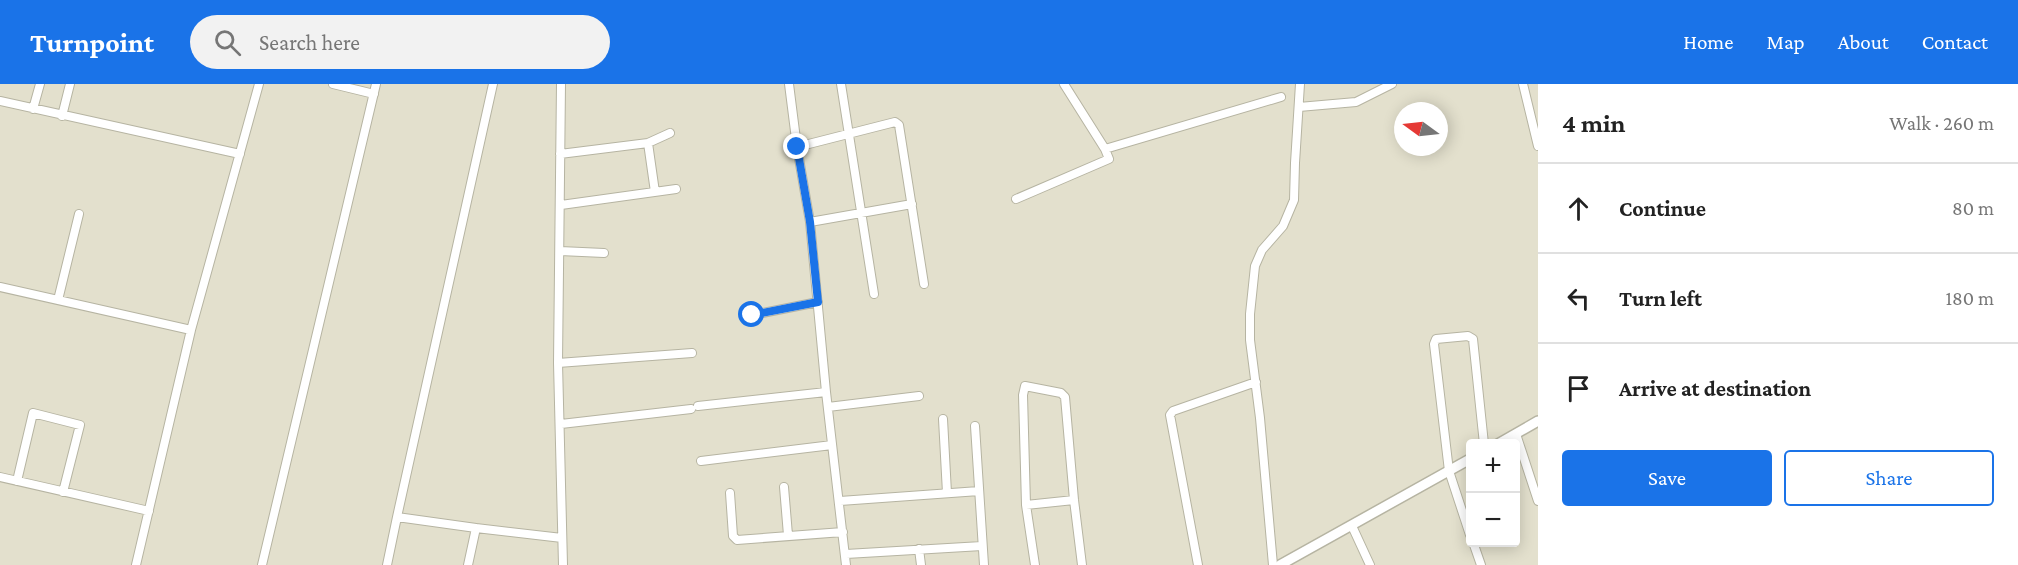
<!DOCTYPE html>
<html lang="en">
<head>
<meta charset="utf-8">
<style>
	:root { --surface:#fff; --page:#f2f2f2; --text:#222; --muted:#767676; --line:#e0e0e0; --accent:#1a73e8 }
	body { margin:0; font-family:"Crimson Pro",serif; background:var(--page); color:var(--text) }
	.controls { position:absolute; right:18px; bottom:18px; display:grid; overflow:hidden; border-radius:6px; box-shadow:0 3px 15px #0003 }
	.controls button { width:54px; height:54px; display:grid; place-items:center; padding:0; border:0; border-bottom:2px solid var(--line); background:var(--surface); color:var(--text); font:30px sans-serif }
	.compass { position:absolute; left:1394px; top:18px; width:54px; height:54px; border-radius:50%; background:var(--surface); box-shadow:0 3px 15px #0003; rotate:285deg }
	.stop { position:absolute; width:18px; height:18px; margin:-14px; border:4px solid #1a73e8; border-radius:50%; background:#fff }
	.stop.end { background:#1a73e8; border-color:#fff; box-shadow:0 2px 6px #0008 }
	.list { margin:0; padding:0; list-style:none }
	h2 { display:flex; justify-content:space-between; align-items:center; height:78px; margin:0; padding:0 24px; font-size:26px }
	h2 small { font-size:20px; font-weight:400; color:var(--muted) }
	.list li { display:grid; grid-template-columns:39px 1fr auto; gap:18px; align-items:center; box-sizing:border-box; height:90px; padding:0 24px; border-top:2px solid var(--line) }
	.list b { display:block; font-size:22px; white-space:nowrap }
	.list em { font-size:20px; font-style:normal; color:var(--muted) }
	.actions { display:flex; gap:12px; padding:18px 24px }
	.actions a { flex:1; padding:14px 0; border:2px solid var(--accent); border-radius:6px; text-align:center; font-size:21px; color:var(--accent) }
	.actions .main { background:var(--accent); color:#fff }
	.icon { flex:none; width:33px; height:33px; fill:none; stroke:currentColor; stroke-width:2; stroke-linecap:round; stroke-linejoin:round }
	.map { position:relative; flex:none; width:1538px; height:481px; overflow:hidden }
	header { display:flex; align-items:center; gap:36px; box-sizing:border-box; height:84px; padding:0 30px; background:var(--accent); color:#fff }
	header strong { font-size:28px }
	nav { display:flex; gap:33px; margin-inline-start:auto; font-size:21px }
	.search { width:420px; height:54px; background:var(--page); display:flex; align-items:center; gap:15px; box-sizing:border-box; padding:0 21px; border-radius:33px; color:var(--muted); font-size:22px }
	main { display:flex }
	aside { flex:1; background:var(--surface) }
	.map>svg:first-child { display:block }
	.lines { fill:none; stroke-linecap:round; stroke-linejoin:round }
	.minor-casing { stroke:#b6b4a2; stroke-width:10 }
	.major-casing { stroke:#b6b4a2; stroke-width:12 }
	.minor { stroke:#fff; stroke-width:8 }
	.major { stroke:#fff; stroke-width:9 }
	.route { stroke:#1a73e8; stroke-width:8 }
</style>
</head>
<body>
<header>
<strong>Turnpoint</strong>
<div class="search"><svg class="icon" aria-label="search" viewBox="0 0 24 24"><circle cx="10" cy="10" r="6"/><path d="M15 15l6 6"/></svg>Search here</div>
<nav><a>Home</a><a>Map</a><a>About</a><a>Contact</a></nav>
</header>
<main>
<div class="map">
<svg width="1538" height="481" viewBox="0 0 1538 481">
	<rect width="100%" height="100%" fill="#e3e0cd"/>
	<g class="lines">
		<defs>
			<path id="minor" d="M333,0L374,10
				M561,0L558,279L563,481
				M789,0L797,63L810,138L826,308L846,481
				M841,0L874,210
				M1523,0L1538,62
				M0,17L240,70
				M1299,23L1356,18L1392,0
				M33,25L40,0
				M62,32L70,0
				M648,59L670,49
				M797,63L895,38L899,41L924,200
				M1105,65L1281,13
				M560,70L648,59L655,108
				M1016,115L1109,75L1105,65L1064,0
				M561,121L676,105
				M810,138L912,120
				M560,167L604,169
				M0,203L191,246
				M58,216L79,130
				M752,231L818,218
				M558,279L692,269
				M698,322L826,308
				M828,323L919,312
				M943,335L947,409
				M561,340L691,325
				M975,342L984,481
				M1516,350L1538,417
				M701,377L832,361
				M0,393L149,427
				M17,397L33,329L80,341L63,408
				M784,403L788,451
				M730,409L733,452L737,456L843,448
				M840,417L979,407
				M1026,421L1074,416
				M1352,442L1370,481
				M476,444L562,454
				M1470,451L1449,387L1434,260L1436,255L1468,252L1473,255L1484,360
				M1473,458L1481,481
				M919,465L921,481
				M846,470L982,462
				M136,481L191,246L259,0
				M262,481L376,0
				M387,481L397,433
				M468,481L476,444L397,433L493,0
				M1035,481L1026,421L1023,311L1025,302L1061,309L1065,313L1074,416L1082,481
				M1198,481L1170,331L1173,327L1256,298
				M1273,481L1260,334L1250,256V230L1255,182L1262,166L1283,142L1294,116L1295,79L1300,0"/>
			<path id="major" d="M1498,360L1538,337
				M1280,481L1470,375"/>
		</defs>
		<use href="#minor" class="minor-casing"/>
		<use href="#major" class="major-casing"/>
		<use href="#minor" class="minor"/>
		<use href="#major" class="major"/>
	</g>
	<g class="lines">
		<path class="route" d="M752,231L818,218L810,138L797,63"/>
	</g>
</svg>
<div class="controls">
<button>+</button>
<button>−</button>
</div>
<svg class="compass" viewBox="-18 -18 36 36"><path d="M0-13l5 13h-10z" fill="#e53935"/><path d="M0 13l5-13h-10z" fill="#767676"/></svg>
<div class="stop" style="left:752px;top:231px"></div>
<div class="stop end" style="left:797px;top:63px"></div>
</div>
<aside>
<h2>4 min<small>Walk · 260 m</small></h2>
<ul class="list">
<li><svg class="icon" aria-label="ahead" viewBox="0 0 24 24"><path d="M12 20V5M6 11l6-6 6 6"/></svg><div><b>Continue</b></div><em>80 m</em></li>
<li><svg class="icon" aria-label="left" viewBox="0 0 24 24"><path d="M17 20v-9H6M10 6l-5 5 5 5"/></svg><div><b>Turn left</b></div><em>180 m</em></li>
<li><svg class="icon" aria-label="arrive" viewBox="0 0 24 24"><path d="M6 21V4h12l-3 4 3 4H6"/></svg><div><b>Arrive at destination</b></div></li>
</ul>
<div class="actions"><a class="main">Save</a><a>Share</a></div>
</aside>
</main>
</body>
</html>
